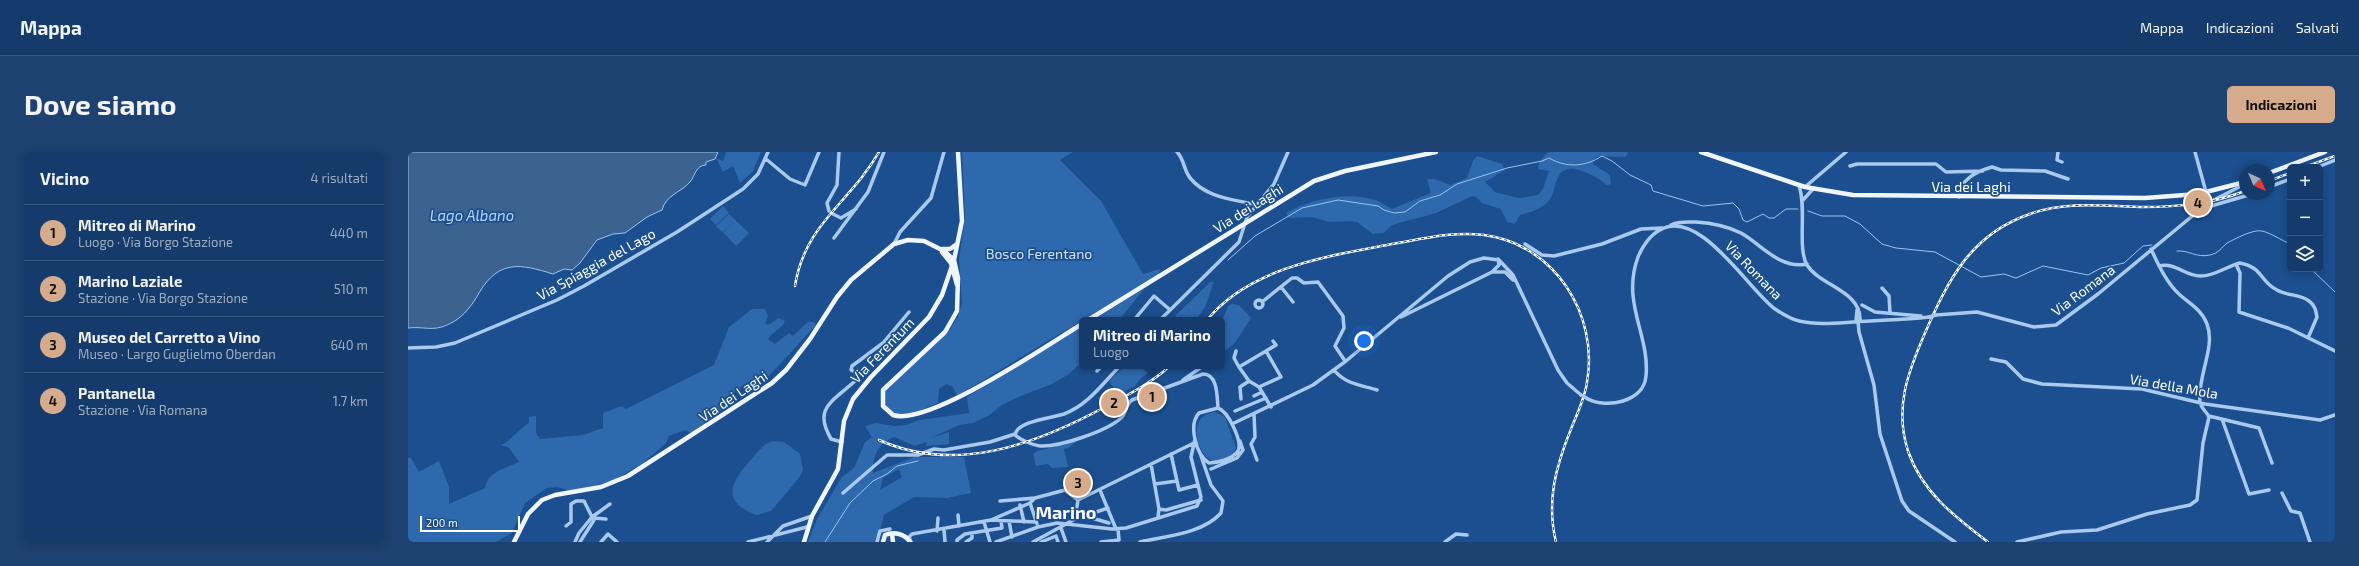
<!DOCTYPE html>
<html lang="it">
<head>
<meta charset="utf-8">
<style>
	:root { --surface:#143b6b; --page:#1d4271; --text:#f1f3f6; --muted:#9dadc1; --line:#33557e; --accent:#d6ab8b }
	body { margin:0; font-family:"Exo 2",sans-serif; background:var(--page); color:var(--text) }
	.controls { position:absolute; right:12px; top:12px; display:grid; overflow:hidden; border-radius:6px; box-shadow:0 2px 10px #0003 }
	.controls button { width:36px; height:36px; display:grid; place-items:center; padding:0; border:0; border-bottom:1px solid var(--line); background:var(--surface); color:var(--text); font:20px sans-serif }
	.compass { position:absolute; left:1831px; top:12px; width:36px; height:36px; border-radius:50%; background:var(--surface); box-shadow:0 2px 10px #0003; rotate:136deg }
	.scale { position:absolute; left:12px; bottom:10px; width:100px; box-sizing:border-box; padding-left:4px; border:2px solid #fff; border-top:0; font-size:11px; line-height:14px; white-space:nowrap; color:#fff; -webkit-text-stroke:3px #1b4f8f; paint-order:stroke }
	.you { position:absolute; left:956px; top:189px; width:14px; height:14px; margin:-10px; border:3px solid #fff; border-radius:50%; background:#1a73e8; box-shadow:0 0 0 6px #1a73e833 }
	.badge { display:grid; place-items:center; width:26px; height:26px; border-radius:50%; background:var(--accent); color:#111; font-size:13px; font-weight:700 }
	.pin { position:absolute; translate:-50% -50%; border:2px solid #fff; box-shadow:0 1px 4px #0006 }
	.popup { position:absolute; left:671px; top:165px; width:146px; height:52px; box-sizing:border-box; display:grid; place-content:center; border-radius:6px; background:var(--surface); filter:drop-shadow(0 1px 3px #0005); font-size:13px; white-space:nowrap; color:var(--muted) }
	.popup b { font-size:15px; color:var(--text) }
	.popup::after { content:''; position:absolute; left:50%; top:100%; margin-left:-8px; border:8px solid transparent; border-top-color:var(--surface) }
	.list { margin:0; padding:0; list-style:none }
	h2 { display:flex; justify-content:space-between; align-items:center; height:52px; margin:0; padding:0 16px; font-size:17px }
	h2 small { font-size:13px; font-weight:400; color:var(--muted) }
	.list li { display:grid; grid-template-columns:26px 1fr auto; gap:12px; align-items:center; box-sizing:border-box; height:56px; padding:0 16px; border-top:1px solid var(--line) }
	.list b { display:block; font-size:15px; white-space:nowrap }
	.list p { margin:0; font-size:13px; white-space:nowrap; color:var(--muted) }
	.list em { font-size:13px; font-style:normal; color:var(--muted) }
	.icon { flex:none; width:22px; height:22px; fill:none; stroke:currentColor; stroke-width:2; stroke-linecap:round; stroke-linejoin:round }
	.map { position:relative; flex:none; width:1927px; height:390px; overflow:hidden; border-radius:6px }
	header { display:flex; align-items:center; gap:24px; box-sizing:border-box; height:56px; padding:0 20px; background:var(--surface); border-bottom:1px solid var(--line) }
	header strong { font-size:19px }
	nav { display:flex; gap:22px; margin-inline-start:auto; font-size:14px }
	.intro { display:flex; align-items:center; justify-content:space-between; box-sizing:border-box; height:96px; padding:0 24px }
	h1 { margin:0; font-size:28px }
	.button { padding:10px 18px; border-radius:6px; background:var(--accent); color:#111; font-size:14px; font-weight:700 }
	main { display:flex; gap:24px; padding:0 24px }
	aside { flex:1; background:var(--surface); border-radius:6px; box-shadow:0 2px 10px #0003 }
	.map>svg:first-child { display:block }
	.green { fill:#2e69ad; fill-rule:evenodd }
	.water { fill:#3c6290; stroke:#9cc4f0 }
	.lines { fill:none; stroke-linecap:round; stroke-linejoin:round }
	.stream { stroke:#9cc4f0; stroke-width:1 }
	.minor { stroke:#a9c9ee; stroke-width:3.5 }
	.major { stroke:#f0f6ff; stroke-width:4.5 }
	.rail-casing { stroke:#fff; stroke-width:2.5 }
	.rail { stroke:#1b4f8f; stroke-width:1; stroke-dasharray:3; stroke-linecap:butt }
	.minor-bridge { stroke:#a9c9ee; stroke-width:3.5 }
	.labels { text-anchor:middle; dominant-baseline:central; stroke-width:3.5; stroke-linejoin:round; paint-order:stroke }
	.street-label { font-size:14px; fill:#fff; stroke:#1b4f8f }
	.park-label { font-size:14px; fill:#cfe3fa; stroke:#1b4f8f }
	.water-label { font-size:15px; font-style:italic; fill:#b5d3f5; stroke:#1b4f8f }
	.district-label { font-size:18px; font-weight:bold; fill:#fff; stroke:#1b4f8f }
</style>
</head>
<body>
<header>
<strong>Mappa</strong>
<nav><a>Mappa</a><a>Indicazioni</a><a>Salvati</a></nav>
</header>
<div class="intro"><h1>Dove siamo</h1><a class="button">Indicazioni</a></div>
<main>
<aside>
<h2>Vicino<small>4 risultati</small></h2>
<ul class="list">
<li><span class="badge">1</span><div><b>Mitreo di Marino</b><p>Luogo · Via Borgo Stazione</p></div><em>440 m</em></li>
<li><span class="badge">2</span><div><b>Marino Laziale</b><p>Stazione · Via Borgo Stazione</p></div><em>510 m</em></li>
<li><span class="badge">3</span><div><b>Museo del Carretto a Vino</b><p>Museo · Largo Guglielmo Oberdan</p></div><em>640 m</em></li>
<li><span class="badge">4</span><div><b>Pantanella</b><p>Stazione · Via Romana</p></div><em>1.7 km</em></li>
</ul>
</aside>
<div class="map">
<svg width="1927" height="390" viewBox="0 0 1927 390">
	<rect width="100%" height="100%" fill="#1b4f8f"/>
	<path class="green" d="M318,0H353L345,19L332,31L325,14L315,20L308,6L315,9Z
		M554,0H665L652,8L693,49L735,122L752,117L751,122L549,244L545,235L538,232L531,237L530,251L504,262L488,263L477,254V238L543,176L550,164L554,152L551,107L557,67Z
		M1141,0H1219L1220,2L1217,5L1191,4L1186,7L1185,12L1202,23L1203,32L1199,33C1190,25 1161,8 1152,22C1146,30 1147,42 1140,50C1133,57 1121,61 1112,63L1107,72L1099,70L1093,57L1074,51L1068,45L1064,44L1028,61L984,73L976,81L965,82L949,70L943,69L922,70L904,65L881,66L878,61C902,47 940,39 967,48C973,50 978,54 984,57L1023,41L1019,27H1026L1043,33L1059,26L1065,9L1069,4L1094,12L1097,18L1077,30L1087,40L1111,46L1130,43L1135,37L1141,19L1130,17C1130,9 1135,5 1141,0Z
		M315,54L321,61L308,73L302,67Z
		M321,62L341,81L334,88L329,82L334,88L328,94L315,80L325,71L314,80L308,74Z
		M802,130H806L797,155L788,168H763Z
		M737,136L711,168H685Z
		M824,152L831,153L843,166L827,191L814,201V169L820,154Z
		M344,157H357L360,164L357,171L360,173L371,166L377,169C374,177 365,179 360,187L367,192L381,181L385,184L400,170H406L408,173L361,224L338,244L343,231L340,230L313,249L315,257L283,281L277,278L261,284L258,291L234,312L204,329L163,339L149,335L139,336L117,351L104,381L88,390H0V306H3L11,320L31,309L41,335V352L77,336C79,320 98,316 111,310L101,296L93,293C105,287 110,278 121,271V265L128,264V281L132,287L175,283L195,276V261L213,254L218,257L306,213L321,175Z
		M674,175V210L661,222L644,232L610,245L594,253L580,264L565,271L551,273L523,286L541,280V292L518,294V290L507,294L486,285C470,291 464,305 465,321L506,305H556L563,341L539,346L506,345L476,363L469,390H400L409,367L434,325L446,316L457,290L464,285L457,274L468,271L486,274L498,273L512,268L561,261L559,245ZM491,317L494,325L472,338L475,326Z
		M717,214H749L732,227L727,234L693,251L690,246L707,238L701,229Z
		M807,260L817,265L828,296L825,302C819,305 810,310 803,308C791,304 776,264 807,260Z
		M364,289L376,290L392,302L395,318L391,326L363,359L349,363C314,351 321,332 341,310C348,302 354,293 364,289Z
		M669,289L662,295L656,297L660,315L644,316L640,312L628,314L625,302L629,299Z"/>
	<path class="water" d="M0,0H310L307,7L298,10V13C288,13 287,24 282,30C272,41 258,43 254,58L239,65L217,81L205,82L189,88L172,111L164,118L156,117L145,122C113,112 91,107 71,141C65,152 56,164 45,170C26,181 18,174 0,176Z"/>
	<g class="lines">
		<path class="stream" d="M1400,59L1414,64H1437L1452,72L1474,92L1488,96L1527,100L1573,125L1596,122L1608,126L1635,114L1680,123L1693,116L1716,111L1735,94L1744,93
			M1769,99C1781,98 1788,106 1802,103C1811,101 1813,96 1819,91C1827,87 1845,77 1854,79C1863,81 1873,88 1882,92
			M820,108L847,84L894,56L930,48L970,54L976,58L986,61L997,60L1012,49L1032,43L1049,32L1099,16L1134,9L1141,6C1158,16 1177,15 1194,4L1204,9L1222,23L1243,33L1245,39L1295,54L1325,51L1331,57L1335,68L1339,70L1355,62L1361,66H1366L1378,57H1390
			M1903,117L1927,140
			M417,390L442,351L465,329L479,322L489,314L510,309"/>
		<path class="minor" d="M769,0C777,8 775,18 783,27C799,46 826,47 848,53
			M1650,0L1649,8L1654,10
			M1787,0L1798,40
			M358,7L382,27L397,33L411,0
			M1442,14L1449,12H1528L1538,20L1575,19
			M1910,15L1927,8
			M1391,34C1399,55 1389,96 1399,113C1412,134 1454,139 1452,169
			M1397,35L1438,0
			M1861,35L1882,27
			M1551,45C1551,28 1569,19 1584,15L1593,18L1637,19L1660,27
			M1395,48L1405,37
			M1793,57L1844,42
			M421,59L419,51L429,33L431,0
			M425,62L433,66L448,57
			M1263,73C1270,69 1279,70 1288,70C1303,71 1319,74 1333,81C1353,92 1372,118 1399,112
			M426,86L460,40L476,0
			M486,92L492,80L523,46L536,0
			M1117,92L1134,103L1146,104L1194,92L1233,77L1254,76
			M1828,112L1832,121L1831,160L1880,176L1927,199
			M1751,114C1768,110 1778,125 1793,124C1807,124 1819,114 1832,111C1856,116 1851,129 1869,138C1879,144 1892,142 1901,149C1907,153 1908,159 1909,165L1900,186
			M1085,120H1097L1105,128
			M873,135L885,150
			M1474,136L1481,144L1482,161
			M847 152a4 4 0 1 1 8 0a4 4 0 1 1-8 0Z
			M854,150L884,126H889L896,131L910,130L935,164L936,176L927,194L937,209
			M1454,153L1467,160L1513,164
			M1528,163L1569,160L1626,175L1648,173L1690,142L1800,51L1837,32
			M993,165L1084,120L1091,113L1090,107
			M726,168L746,144L761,157
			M752,168L831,90L839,65L866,32L880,0
			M1448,169L1449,158
			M1450,169L1451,180L1466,233L1472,282L1494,349L1501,359L1547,390
			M0,196L28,195L47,191L149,148L176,134L269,80L335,37L350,22L360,0
			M828,199L826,206L831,215
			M858,199L868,193L865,189
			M1583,207L1598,210L1615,227L1634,232L1734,237L1797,252L1912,268L1927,263
			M712,214C694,232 680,253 656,262C644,266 609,269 607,283C613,288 624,293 632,294C652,295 699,279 713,266C719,261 717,253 724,248L795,222C810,222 809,245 810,256
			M926,218C937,232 953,233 969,238
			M689,219L694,214
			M775,228L795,214
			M851,235L873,225L858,199L831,215L841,229L851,235L863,255
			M846,244L854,240
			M833,247L832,235L841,229
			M1180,247C1198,257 1236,250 1238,224C1242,183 1213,151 1230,105C1234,95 1242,83 1252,78C1291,55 1340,137 1367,157C1375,162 1382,167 1391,169C1409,173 1428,171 1445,170C1471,168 1496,168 1521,165
			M810,256C820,259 835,290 830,299C825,307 809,311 801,311C788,303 780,273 791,261Z
			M827,259L858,246
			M846,262L847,285L843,292L849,308
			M1801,264L1851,276L1864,311
			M1814,267L1841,342L1861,338
			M824,272L905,233L938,209L1040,124L1062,110L1076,106L1091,108L1105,123L1150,218L1159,231L1173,243
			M434,290L423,287C405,256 424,250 447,229L449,225L447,220L443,218L444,214L475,191L501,160
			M763,302L771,338L790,333
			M743,312L751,357L750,365
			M803,317L829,306L835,298L832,289
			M747,332L769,329
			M692,338L708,377
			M435,341L479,303H510L526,297L536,298L582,290L607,282
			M1874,341L1883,359L1892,361L1902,390
			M670,348L786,291
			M592,349L627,346
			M612,353L616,370
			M751,357L758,358L793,348
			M550,363L551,374
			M677,364L701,371
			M184,365L202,352
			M185,366L198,367
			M685,366V361L700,356
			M583,368L622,351
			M601,369L604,385
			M576,370L582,390
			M629,372L622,351L627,346L657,338L670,348
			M158,374L163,370V352L168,349H176L184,365L171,381L167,390
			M653,376L658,390
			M536,378L537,390
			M529,379L530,366
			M172,390L186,368
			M193,390L200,382L209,390
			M340,390L399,375
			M359,390L375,374L404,364
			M469,390L472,379L482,377
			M503,390L501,385L504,382L583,368L628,370
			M549,390V388L557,382L594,376L593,369
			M558,390L564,386V381
			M588,390L630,375L649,371L704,377L718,376L789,354L793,345L783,305L787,287
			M625,390L667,367L670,348
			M633,390L648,384L650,390
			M693,390L711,388L710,377
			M732,390C758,384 794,382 813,361L815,349L803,333L793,304
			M1037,390L1048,382L1059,383
			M1609,390L1653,380L1689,378L1739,362L1782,353L1789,348L1795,291L1801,265C1799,260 1792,255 1792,250C1789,225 1808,195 1799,172C1794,158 1782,152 1772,143C1759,132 1750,112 1743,97"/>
		<path class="major" d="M1293,0L1397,35L1445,43L1737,46L1790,42L1837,30
			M1861,21L1917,0
			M534,97H542L549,92
			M534,100L543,111L549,133
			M680,168L906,29L937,19L1028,0
			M484,382L485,390
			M106,390L120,362L134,348L147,343L193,335L220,324L364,231L378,218L402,187L429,145L443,128L486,92L500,88L516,89L536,99L546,108L550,126L549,159L537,180L475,238V254L485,263C520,275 641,192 674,172
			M396,390L404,364L430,317L436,269L445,247L463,225L521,165L534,143L546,108L554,69L550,0
			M475,390L477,383C486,379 497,382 502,390"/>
		<defs>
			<path id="rail" d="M1897,15L1927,4
				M1861,29L1882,21
				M387,134C397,71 442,51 471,0
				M799,168C842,115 921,104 984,92C1014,87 1045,79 1076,83C1146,92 1191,162 1179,230C1177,246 1169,262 1163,277C1148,314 1138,349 1148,390
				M471,288C547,322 626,293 695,256C718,244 742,232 762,214
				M1580,390C1547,365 1514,340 1500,299C1486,256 1500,220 1517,181C1540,128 1563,82 1622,62C1658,49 1697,54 1735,55C1771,55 1803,52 1837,39"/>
		</defs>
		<use href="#rail" class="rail-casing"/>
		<use href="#rail" class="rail"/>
		<path class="minor-bridge" d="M1521,165L1528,163
			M1173,243L1180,247"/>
	</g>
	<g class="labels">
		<g class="street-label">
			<text x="1563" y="34">Via dei Laghi</text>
			<text transform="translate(840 56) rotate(-32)">Via dei Laghi</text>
			<text transform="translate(188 112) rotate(-29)">Via Spiaggia del Lago</text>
			<text transform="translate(1346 118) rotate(46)">Via Romana</text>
			<text transform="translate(1675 138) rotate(-37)">Via Romana</text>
			<text transform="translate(474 198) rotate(-46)">Via Ferentum</text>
			<text transform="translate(1766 234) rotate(10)">Via della Mola</text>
			<text transform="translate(325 244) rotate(-34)">Via dei Laghi</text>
		</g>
		<g class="park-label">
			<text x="631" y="101">Bosco Ferentano</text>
		</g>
		<g class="water-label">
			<text x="64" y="63">Lago Albano</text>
		</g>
		<g class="district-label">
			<text x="658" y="360">Marino</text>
		</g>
	</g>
</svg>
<div class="controls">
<button>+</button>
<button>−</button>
<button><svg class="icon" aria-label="layers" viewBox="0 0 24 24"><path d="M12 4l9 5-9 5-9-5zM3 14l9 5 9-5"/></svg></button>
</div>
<svg class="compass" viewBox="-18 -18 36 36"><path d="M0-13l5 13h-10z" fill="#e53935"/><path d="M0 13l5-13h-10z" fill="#9dadc1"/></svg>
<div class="scale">200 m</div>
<div class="you"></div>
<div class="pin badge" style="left:744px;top:245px">1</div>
<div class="popup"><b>Mitreo di Marino</b>Luogo</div>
<div class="pin badge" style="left:706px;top:251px">2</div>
<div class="pin badge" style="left:670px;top:331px">3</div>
<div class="pin badge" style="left:1790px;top:51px">4</div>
</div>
</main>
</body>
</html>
